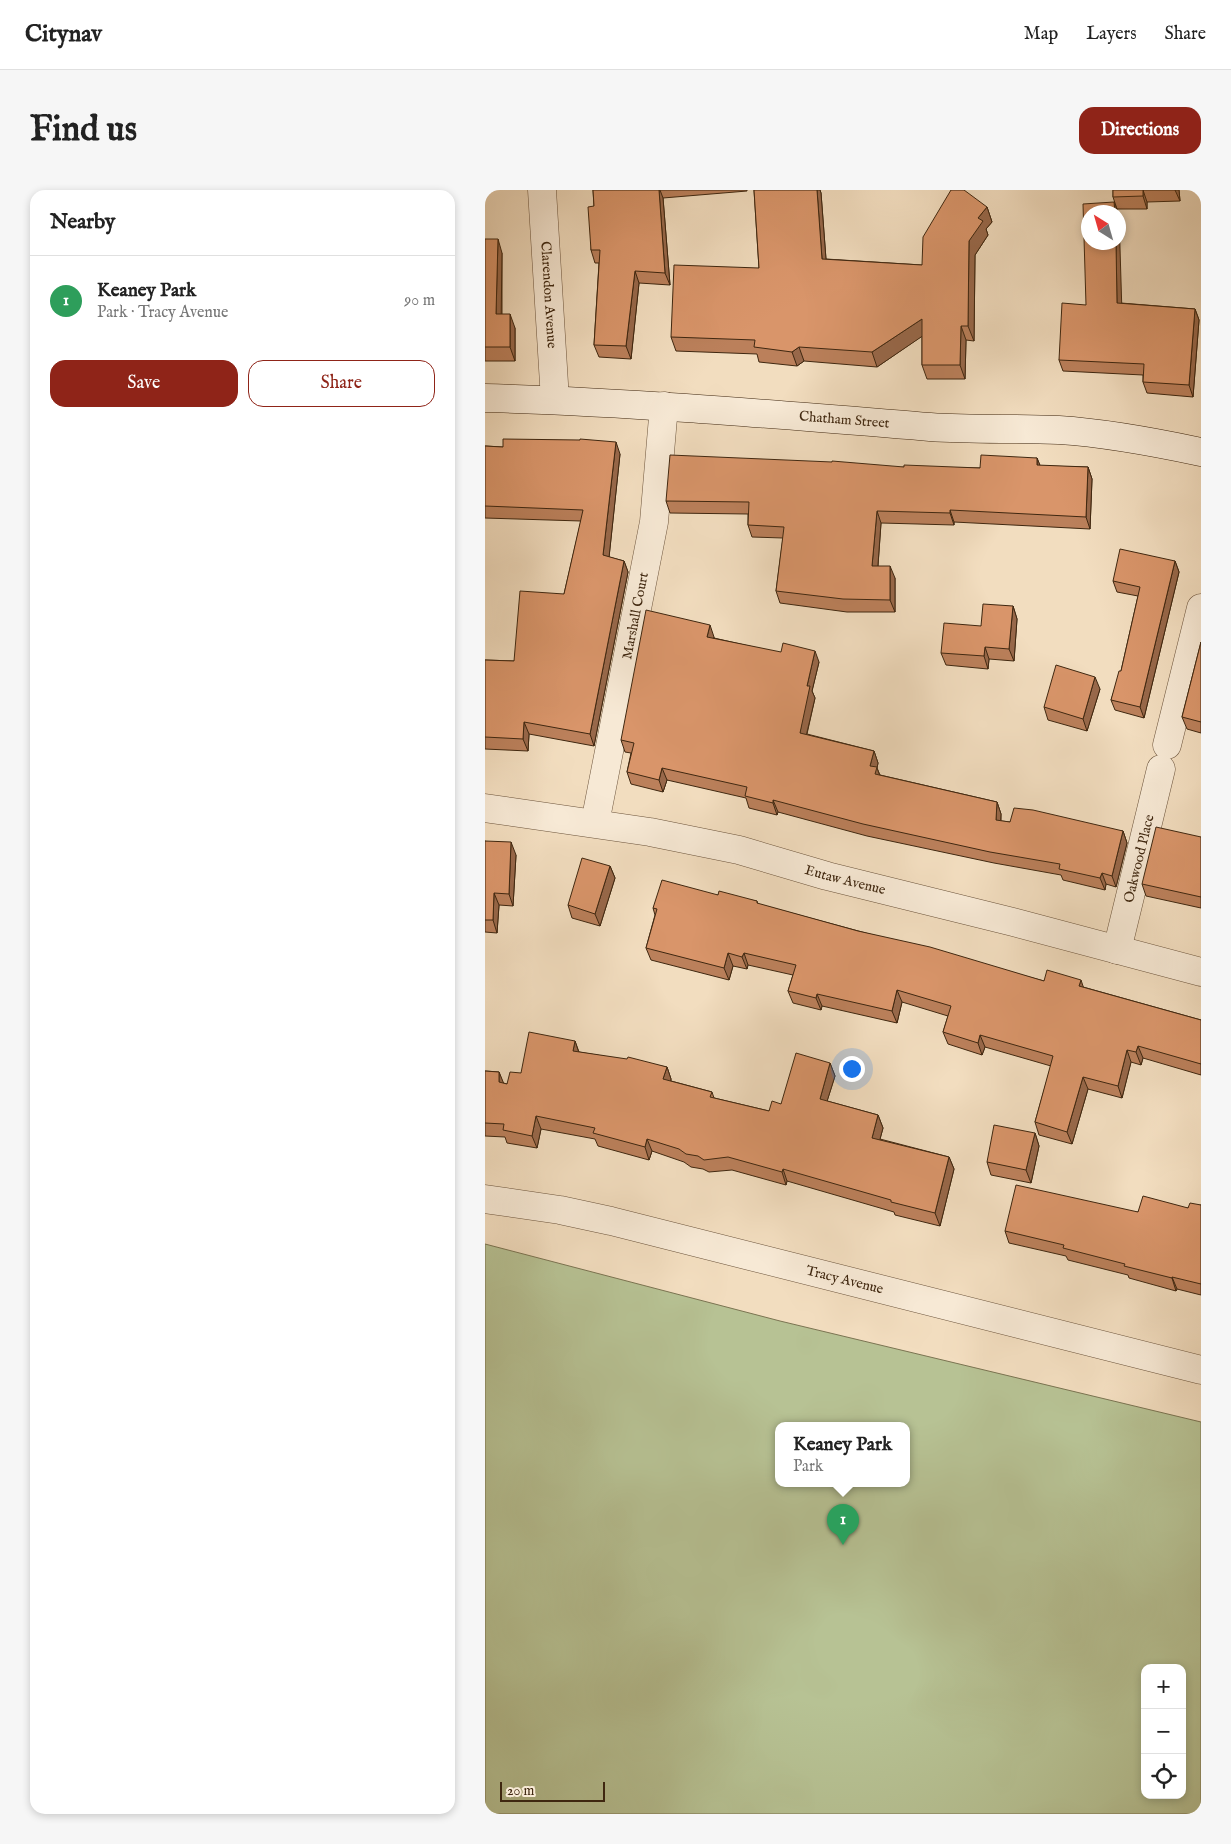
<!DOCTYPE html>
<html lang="en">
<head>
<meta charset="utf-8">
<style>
	:root { --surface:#fff; --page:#f6f6f6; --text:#222; --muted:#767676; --line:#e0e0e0; --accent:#8f2418 }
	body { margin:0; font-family:"IM FELL English",serif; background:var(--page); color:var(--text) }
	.controls { position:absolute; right:15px; bottom:15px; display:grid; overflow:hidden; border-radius:10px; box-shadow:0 2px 8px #0003 }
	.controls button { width:45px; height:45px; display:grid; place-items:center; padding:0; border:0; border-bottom:1px solid var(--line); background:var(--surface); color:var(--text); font:25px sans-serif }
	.compass { position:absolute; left:596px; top:15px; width:45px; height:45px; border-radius:50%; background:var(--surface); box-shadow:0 2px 8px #0003; rotate:323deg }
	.scale { position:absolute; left:15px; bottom:12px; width:105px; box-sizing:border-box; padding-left:5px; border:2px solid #3f2710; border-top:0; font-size:14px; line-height:18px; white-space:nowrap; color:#3f2710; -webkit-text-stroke:4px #f7e9d5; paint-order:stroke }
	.you { position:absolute; left:366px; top:878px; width:18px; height:18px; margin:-12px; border:4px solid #fff; border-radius:50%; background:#1a73e8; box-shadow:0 0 0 8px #1a73e833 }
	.badge { display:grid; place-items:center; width:32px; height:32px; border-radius:50%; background:var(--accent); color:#fff; font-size:16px; font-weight:700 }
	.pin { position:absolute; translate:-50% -41px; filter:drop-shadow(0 1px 2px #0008) }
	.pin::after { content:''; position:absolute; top:26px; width:18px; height:15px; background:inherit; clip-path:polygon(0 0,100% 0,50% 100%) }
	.popup { position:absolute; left:290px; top:1232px; width:135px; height:65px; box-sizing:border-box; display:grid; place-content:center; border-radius:10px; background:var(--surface); filter:drop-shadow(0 1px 4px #0005); font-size:16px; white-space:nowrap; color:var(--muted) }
	.popup b { font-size:19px; color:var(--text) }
	.popup::after { content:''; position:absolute; left:50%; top:100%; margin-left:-10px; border:10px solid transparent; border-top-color:var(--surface) }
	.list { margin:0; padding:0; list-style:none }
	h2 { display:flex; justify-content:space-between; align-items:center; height:65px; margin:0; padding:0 20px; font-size:21px }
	h2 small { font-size:16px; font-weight:400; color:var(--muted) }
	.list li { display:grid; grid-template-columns:32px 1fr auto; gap:15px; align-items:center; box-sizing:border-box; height:90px; padding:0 20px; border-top:1px solid var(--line) }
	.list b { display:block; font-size:19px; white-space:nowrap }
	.list p { margin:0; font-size:16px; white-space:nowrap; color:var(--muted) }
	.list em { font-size:16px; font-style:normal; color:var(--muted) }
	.actions { display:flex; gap:10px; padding:15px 20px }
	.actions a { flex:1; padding:11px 0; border:1px solid var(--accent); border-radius:15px; text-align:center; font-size:18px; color:var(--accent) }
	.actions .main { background:var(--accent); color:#fff }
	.icon { flex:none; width:28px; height:28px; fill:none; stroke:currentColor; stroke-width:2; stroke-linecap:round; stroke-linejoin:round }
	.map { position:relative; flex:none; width:716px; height:1624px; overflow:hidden; border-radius:15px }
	header { display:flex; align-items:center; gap:30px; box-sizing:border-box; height:70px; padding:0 25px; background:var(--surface); border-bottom:1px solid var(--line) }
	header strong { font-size:24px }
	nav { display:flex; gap:28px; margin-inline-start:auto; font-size:18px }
	.intro { display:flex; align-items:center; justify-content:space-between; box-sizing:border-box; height:120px; padding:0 30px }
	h1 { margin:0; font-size:35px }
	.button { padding:12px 22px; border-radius:15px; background:var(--accent); color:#fff; font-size:18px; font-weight:700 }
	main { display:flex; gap:30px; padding:0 30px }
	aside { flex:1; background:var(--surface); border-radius:15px; box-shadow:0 2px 8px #0003 }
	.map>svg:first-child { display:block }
	.green { fill:#b7c294; stroke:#7b7452; fill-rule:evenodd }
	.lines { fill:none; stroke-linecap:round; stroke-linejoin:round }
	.minor-casing { stroke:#6c543c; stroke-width:29 }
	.secondary-casing { stroke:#3f2710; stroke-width:29 }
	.minor { stroke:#f7e9d5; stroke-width:28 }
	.secondary { stroke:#f7e9d5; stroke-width:28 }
	.wall { fill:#bb805b; stroke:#3f2710 }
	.shaded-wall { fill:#98684a; stroke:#3f2710 }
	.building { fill:#d9956a; stroke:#3f2710 }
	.labels { text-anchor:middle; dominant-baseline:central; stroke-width:4; stroke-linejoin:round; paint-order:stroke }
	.street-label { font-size:14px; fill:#3f2710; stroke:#f7e9d5 }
</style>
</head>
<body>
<header>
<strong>Citynav</strong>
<nav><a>Map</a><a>Layers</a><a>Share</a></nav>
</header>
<div class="intro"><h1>Find us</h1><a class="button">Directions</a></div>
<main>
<aside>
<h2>Nearby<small></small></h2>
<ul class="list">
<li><span class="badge" style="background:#2e9e5b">1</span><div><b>Keaney Park</b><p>Park · Tracy Avenue</p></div><em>90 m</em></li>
</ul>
<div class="actions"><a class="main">Save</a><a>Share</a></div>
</aside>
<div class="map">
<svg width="716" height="1624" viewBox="0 0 716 1624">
	<rect width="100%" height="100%" fill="#f2ddbf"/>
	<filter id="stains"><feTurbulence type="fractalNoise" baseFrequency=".004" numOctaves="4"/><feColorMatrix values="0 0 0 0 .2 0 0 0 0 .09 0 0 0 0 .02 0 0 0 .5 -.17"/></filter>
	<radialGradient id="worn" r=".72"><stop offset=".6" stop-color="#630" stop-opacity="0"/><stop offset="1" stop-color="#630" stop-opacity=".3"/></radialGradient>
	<path class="green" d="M0,1054L295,1131L716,1232V1624H0ZM294,1236H422V1294H294ZM660,1478H697V1605H660Z"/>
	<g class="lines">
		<defs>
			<g id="minor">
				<path id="s1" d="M57,0L70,210"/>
				<path d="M682,555L716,418"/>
				<path id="s2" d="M0,618L165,642L254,660L342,686L528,732L716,782"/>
				<path id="s3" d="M110,633L169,332L179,216"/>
				<path id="s4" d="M632,760L676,579"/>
				<path id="s5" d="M0,1009L75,1020L126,1031L716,1180"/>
			</g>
			<g id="secondary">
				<path id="s6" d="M0,208C149,212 297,225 445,237C488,240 531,238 574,240C622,243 669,252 716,262"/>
			</g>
		</defs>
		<use href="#minor" class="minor-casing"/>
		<use href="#secondary" class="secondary-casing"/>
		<use href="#minor" class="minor"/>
		<use href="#secondary" class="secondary"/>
	</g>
	<path class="wall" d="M108,0H262V1L178,8L185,95L154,93L146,169L114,167L109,155L114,73H110L106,60L109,16Z
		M269,0H335L336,3L341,69L437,75L502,17L507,32L501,39L503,45L490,65L489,151L481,150L480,189H442L437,175V146L392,177L319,171L312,176L274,172L272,164L191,161L186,147L274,78Z
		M628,0H694L695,11L662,12V19H632L628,7Z
		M0,49L17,63V124L30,138V171H0Z
		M636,113L710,119L714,130L708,207L662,203L658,192V185L578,181L574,170L601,115Z
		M0,256L135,264L124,367L139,371L143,382L109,556L44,544L43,561L0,559V470L29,471L79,404L96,331L0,328Z
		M552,268L555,276L603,277L607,289L605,339L469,332V335L396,333L393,376L410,388V422H362L295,413L291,401L298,348L267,347L263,335V324L185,323L181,311L419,277L495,278Z
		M690,371L694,382L659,528L630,520L626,510L636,481L653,406L632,402L628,391Z
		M528,416L532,429L529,471L504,469L503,479L461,475L456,463L496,436Z
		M229,447V448L334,472L327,501L330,508L322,544L389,561L393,573L392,578L395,585L512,612L516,624V631L525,632L638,641L642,653L631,697L621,694L620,700L578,690L576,685L509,673L382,646L293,622L292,625L264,618L261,608L182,590L178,602L146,594L142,582L146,563L140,562L136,550Z
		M716,452V543L702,539L697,527Z
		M615,499L602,541L563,530L559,517Z
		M716,647V718L661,706L657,694Z
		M0,651L31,665L28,716L14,715L12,743L0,742Z
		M125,676L130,688L115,736L87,728L83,715Z
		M233,705L272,711L273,714L559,791L598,797L716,830V885L658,868L656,875L646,872L637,908L603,899L587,954L554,945L550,932L566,876L500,857L497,865L463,854L458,842L463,826L417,812L412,833L337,816L336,820L308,813L303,801L308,785L263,775L262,779L248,776L244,790L166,770L161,758L170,725L168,718Z
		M90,851L94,862L182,877L186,889V891L227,902L229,908L284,921L296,914L345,873L350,886L342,911L393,925L398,938L395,949L464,967L469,979L455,1036L410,1025L409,1022L302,991L301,995L247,980L224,982L218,979L206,977L199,972L167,961L164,970L113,956L110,949L56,939L52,958L22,953L20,947L0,946V881L14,882L18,893L22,894L36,883Z
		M550,943L554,956L546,993L506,985L502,972Z
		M716,1015V1105L692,1099L691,1101L644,1088L643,1085L583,1070L581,1066L524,1053L520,1041L653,1022L703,1018Z"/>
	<path class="shaded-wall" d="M174,0H175L178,8L185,95L180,83Z
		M332,0H335L336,3L342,83L337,69Z
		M658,0L662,12V19L658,6Z
		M690,0H694L695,11Z
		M629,12L633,22H630Z
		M502,17L507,32L501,39L503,45L490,65L489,151L483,136L484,51L493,28Z
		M634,25L637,124L632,113L631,52H634Z
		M13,49L17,63L16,138L11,124Z
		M150,81L154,93L146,169L141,156Z
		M710,119L714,130L708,207L704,195Z
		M25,124L30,138V171L25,157Z
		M437,129L442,143L392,177L387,162Z
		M476,136L481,150L480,189L475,175Z
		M314,157L319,171L312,176L307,162Z
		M131,252L135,264L123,377L118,365Z
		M552,268L557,280L552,275Z
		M603,277L607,289L605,339L601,327Z
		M465,320L469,332V335L465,323Z
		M392,321L396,333L392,388L387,376Z
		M139,371L143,382L109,556L105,544Z
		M690,371L694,382L659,528L655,517Z
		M405,376L410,388V422L405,410Z
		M528,416L532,429L529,471L524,459Z
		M225,435L229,447L226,458L222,447Z
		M500,457L504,469L503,479L499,466Z
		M330,461L334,472L327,501L330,508L319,555L315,543L322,496Z
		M610,487L615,499L602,541L598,529Z
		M39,532L44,544L43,561L38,549Z
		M389,561L393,573L392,578L396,589L390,588L385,576Z
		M177,578L182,590L178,602L174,590Z
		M288,610L293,622L292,625L288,613Z
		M512,612L516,624L515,642L511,630Z
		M638,641L642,653L631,697L627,686Z
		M26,652L31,665L28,716L24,704Z
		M125,676L130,688L115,736L110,724Z
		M617,683L621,694L620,700L615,688Z
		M9,703L14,715L12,743L8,730Z
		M243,763L248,776L244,790L239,778Z
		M259,763L263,775L262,779L257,767Z
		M596,790L600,802L594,796Z
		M412,800L417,812L412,833L407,821Z
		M332,804L337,816L336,820L331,808Z
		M495,845L500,857L497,865L493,853Z
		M90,851L94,863L88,861Z
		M653,856L658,868L656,875L651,862Z
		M642,860L646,872L637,908L633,896Z
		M345,873L350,886L339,921L335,909Z
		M182,877L186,889L183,901L178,889Z
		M14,882L19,894L14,892Z
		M598,887L603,899L587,954L582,942Z
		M393,925L398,938L392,960L387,948Z
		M51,926L56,939L52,958L47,946Z
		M550,943L554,956L546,993L541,980Z
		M162,949L167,961L164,970L160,957Z
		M464,967L469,979L455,1036L450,1023Z
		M298,979L302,991L301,995L297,982Z
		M687,1087L692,1099L691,1101L687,1088Z"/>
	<path class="building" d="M108,0H174L180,83L150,81L141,156L109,155L115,60H106L103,17L109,16Z
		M269,0H332L337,69L437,75L438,47L466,0H479L502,17L493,28L498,31L484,51L483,136H476L475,175H437V129L387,162L314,157L307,162L269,157L270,150L186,147L189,75L274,78Z
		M628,0H658V6L628,7Z
		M629,12L630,22H604V52H631L632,113L710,119L704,195L658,192L659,174L574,170L577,113L601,115L598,14Z
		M0,49H13L11,124H25V157H0Z
		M18,249L95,250V249L131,252L118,365L139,371L105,544L39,532L38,549L0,547V470L29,471L35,401L79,404L98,320L0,316V256L18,257Z
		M185,265L347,272V271L419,277V275L495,278L496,265L552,268V275L603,277L601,327L465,320V323L392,321L387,376H405V410L358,409L291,401L299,337L263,335L264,312L181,311Z
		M635,359L690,371L655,517L626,510L634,481H636L655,397L628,391Z
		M498,414L528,416L524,459L500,457L499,466L456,463L459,433L496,436Z
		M161,420L225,435L222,447L296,462L298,453L330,461L322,496H325L315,543L389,561L385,576L392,577L390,584L512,612L511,630L525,632L529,618L548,620L638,641L627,686L617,683L615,688L574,679L575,674L505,662L378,634L288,610V613L260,606L262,597L177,578L174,590L142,582L149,553L136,550Z
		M716,452V532L697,527Z
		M571,475L610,487L598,529L559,517Z
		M671,637L716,647V707L657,694Z
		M0,651L26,652L24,704L9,703L8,730H0Z
		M97,668L125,676L110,724L83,715Z
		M177,690L233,705L234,701L272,711V713L373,741L445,757L559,791L562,780L596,790L594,796L716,830V874L653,856L651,862L642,860L633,896L598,887L582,942L550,932L568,866L495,845L493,853L458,842L466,816L412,800L407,821L332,804L331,808L303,801L311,775L259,763L257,767L243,763L239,778L161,758L172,719L168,718Z
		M44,842L90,851L88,861L142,869L143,867L182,877L178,889L227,902L225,907L284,921L287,911L296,914L311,863L345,873L335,909L393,925L387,948L464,967L450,1023L406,1012V1010L298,979L297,982L243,967L219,970L213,966L201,964L194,959L162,949L160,957L108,943L110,938L51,926L47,946L18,940L19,934L0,933V881L14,882V892L22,894L25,882L36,883Z
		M509,935L550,943L541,980L502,972Z
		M531,995L653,1022L658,1006L703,1018L705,1013L716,1015V1094L687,1087V1088L639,1076L640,1074L578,1058L579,1055L520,1041Z"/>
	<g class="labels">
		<g class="street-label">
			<text stroke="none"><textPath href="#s1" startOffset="105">Clarendon Avenue</textPath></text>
			<text stroke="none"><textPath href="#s6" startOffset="360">Chatham Street</textPath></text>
			<text stroke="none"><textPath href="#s3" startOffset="211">Marshall Court</textPath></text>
			<text stroke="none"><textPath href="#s4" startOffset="94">Oakwood Place</textPath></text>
			<text stroke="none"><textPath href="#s2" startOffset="368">Eutaw Avenue</textPath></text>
			<text stroke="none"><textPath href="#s5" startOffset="369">Tracy Avenue</textPath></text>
		</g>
	</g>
	<rect width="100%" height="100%" filter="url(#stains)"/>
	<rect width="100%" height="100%" fill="url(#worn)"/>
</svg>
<div class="controls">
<button>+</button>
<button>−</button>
<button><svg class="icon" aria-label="locate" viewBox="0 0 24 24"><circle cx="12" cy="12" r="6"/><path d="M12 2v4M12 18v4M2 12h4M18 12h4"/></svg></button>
</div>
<svg class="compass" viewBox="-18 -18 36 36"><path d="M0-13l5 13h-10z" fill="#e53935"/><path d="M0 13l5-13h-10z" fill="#767676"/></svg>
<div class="scale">20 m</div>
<div class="you"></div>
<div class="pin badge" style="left:358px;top:1355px;background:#2e9e5b">1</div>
<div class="popup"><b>Keaney Park</b>Park</div>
</div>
</main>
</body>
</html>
